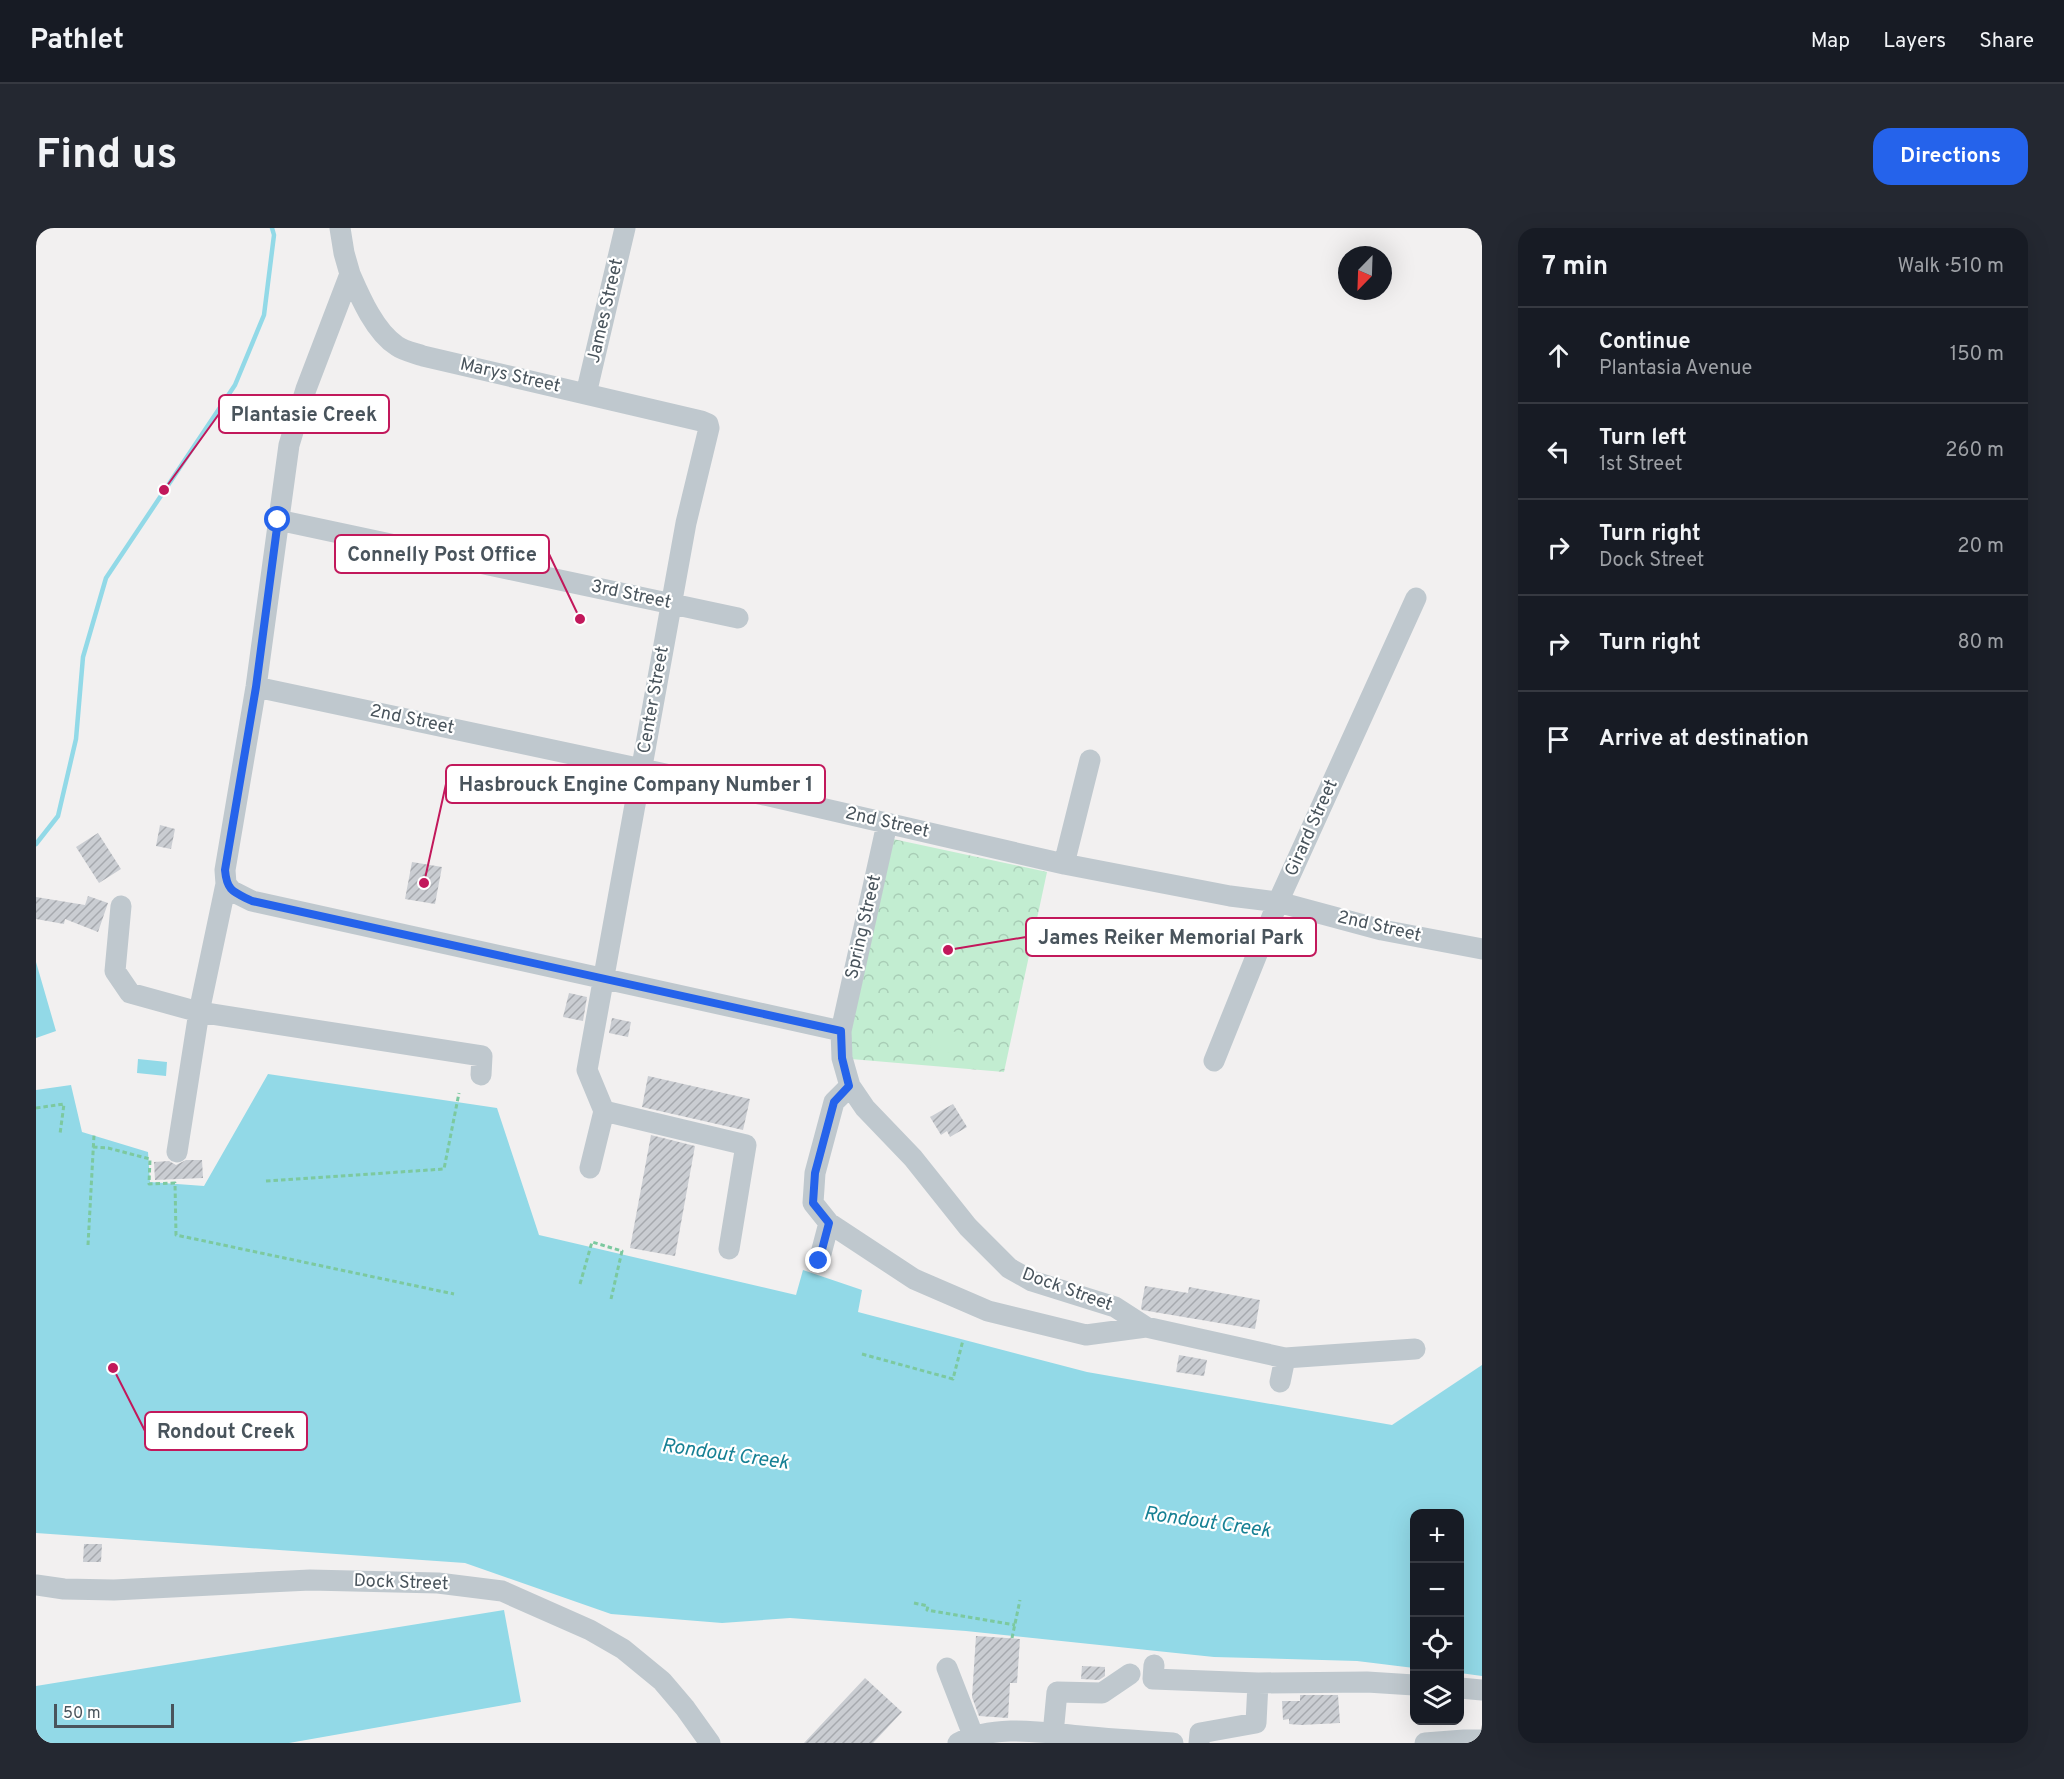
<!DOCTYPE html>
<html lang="en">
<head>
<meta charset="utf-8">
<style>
	:root { --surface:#171b24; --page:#242831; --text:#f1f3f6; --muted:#9ea1a6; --line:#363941; --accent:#2563eb }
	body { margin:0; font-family:Overpass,sans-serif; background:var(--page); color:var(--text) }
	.controls { position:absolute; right:18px; bottom:18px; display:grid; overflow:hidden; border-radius:12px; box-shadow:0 6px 24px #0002 }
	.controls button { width:54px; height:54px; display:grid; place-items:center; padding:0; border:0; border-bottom:2px solid var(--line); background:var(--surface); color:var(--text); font:30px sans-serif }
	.compass { position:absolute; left:1302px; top:18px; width:54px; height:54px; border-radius:50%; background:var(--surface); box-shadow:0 6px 24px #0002; rotate:203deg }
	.scale { position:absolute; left:18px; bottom:15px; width:120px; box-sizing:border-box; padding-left:6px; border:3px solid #49545c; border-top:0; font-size:16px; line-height:21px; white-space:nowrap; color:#49545c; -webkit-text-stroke:4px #fff; paint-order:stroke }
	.stop { position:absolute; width:18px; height:18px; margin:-14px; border:4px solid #2563eb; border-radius:50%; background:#fff }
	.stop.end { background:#2563eb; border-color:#fff; box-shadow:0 2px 6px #0008 }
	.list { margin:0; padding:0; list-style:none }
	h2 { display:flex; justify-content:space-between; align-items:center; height:78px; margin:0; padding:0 24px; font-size:26px }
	h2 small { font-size:20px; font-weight:400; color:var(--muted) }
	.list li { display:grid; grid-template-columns:39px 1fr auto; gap:18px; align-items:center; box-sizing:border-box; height:96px; padding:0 24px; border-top:2px solid var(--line) }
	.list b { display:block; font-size:22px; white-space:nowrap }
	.list p { margin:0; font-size:20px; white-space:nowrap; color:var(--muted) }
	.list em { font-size:20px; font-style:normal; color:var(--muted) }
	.icon { flex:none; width:33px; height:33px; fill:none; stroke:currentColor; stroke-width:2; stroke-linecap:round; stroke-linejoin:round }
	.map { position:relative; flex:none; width:1446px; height:1515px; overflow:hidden; border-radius:18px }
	header { display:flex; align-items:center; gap:36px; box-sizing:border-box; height:84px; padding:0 30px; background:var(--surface); border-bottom:2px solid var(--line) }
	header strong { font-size:28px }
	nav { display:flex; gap:33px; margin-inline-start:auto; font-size:21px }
	.intro { display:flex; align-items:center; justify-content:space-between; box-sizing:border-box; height:144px; padding:0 36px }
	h1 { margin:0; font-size:42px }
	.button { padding:15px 27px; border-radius:18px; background:var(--accent); color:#fff; font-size:21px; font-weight:700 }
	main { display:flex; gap:36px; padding:0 36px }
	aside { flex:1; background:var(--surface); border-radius:18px; box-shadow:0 6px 24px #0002 }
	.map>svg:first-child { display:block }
	.forest { fill:url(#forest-crowns) }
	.pitch { fill:#c2edd1 }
	.water { fill:#92d9e7 }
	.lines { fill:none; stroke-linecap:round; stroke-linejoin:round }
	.stream { stroke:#92d9e7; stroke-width:4.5 }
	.building { fill:url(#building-hatch) }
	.path { stroke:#7cc99f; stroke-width:3; stroke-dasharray:4.5 3; stroke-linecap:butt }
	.minor { stroke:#bfc8ce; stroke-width:21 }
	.route { stroke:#2563eb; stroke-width:8 }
	.labels { text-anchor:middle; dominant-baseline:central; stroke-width:4.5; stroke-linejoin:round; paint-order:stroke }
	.street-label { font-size:18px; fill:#49545c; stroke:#fff }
	.water-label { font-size:20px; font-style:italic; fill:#168094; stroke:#fff }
	.leader { fill:none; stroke:#c2185b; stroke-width:2 }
	.callout-dot { fill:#c2185b; stroke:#fff; stroke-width:2 }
	.callout { fill:#fff; stroke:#c2185b; stroke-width:2 }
	.callout-label { font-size:20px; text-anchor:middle; font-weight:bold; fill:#49545c }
</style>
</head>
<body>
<header>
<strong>Pathlet</strong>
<nav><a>Map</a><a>Layers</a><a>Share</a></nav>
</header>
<div class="intro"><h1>Find us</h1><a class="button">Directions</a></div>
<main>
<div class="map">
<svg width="1446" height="1515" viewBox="0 0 1446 1515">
	<defs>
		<pattern id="forest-crowns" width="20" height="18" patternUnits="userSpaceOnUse" patternTransform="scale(1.5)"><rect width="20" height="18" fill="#c2edd1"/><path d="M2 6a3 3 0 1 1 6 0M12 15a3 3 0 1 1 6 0" fill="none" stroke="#a8cdb6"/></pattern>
		<pattern id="building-hatch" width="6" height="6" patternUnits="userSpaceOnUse" patternTransform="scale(1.5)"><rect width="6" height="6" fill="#cacdd2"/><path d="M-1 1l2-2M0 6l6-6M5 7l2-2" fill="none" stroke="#a6a9ae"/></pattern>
	</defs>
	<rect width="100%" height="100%" fill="#f2f0f0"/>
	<path class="forest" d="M857,611L1011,644L968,844L815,831L811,799Z"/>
	<path class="pitch" d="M898,800L931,806L928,827L894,822Z"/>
	<path class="water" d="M0,734L20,803L0,810Z
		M102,831L131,834L130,848L101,845Z
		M232,846L461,880L503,1007L760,1067L767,1042L826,1062L822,1084L1051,1144L1356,1197L1446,1137V1448L1424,1445V1286H1378V1440L1321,1433L1178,1429L930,1403L754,1390L686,1395L575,1386L429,1335L0,1305V862L35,857L46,904L112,924L114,954L168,958Z
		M468,1382L485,1474L253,1515H0V1458Z"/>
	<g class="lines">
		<path class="stream" d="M0,616L22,588L40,511L47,429L70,350L199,157L228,87L238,7L236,0"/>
	</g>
	<path class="building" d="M124,597L139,601L135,621L120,618Z
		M62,605L85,641L63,655L40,619Z
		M376,634L406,639L399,676L369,671Z
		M52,668L72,675L62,704L29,691L28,696L0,691V669L49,677Z
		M533,765L551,769L547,793L527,789Z
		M576,790L595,794L592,809L573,805Z
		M612,848L714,871L707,902L606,879Z
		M917,876L931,899L914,909L911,903L905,907L894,889Z
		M615,907L659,918L639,1028L594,1020Z
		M150,932H166L167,950L119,952L118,934L133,933L140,937Z
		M1109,1058L1152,1065L1153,1059L1224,1072L1219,1101L1106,1082L1105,1080Z
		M1143,1127L1171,1132L1168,1148L1140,1144Z
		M48,1316H66L65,1334H47Z
		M940,1408L984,1411L981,1455H974L972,1490L943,1488L936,1469Z
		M1046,1438L1069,1439V1448L1063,1452L1045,1451Z
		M829,1450L866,1484L837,1515H768Z
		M1264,1467H1302L1304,1495L1265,1497L1253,1496V1491L1247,1492L1246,1473H1264Z"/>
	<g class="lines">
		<path class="path" d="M0,880L28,876L24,906
			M57,919L72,920L114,931L113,956L139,955L140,1007L418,1066
			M230,953L408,941L423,865
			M52,1017L58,907
			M544,1056L556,1014L586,1023L575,1071
			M826,1126L917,1151L927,1112
			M878,1375L892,1378L891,1382L979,1397
			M976,1410L984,1372"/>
		<path class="minor" d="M304,0L308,25L314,46L270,161L253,217L220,459L189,642L190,656L163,784L446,828L445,847
			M314,46C324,69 339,104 361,118C368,123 379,125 387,128L665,193L672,196L673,200L650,295L551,842L568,883L554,940
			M550,166L589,0
			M242,292L702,390
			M220,459L733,568L1028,636L1194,668L1242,674L1346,702L1446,721
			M851,596L805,803L806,830L814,858L829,880L877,930L932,999L973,1040L996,1053L1079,1079L1110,1099L1249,1130L1379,1121
			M1028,636L1054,532
			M190,656L196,663L216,673L805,803
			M85,678L79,743L94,765L163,784L141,924
			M1178,833L1242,674L1380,370
			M814,858L798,874L779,945L777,975L793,995L878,1051L952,1083L1050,1107L1110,1099
			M568,883L710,917L693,1021
			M783,1033L793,995
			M1244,1154L1249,1130
			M0,1357L28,1361L78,1362L274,1352L402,1355L466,1363L554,1402L587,1421L626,1453L649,1480L674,1515
			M1118,1437L1117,1451L1222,1455
			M911,1440L937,1507
			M1424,1460L1446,1462
			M1017,1506L1021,1464L1066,1465L1094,1446
			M922,1515C959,1496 1004,1504 1044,1508C1075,1511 1106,1513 1137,1515
			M1163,1515L1164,1505L1220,1495L1222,1455L1331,1454L1378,1457
			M1389,1515L1428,1512H1446"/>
	</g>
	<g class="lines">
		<path class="route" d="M242,292L220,459L189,642C191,664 198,664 216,673L805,803L806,830L813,858L798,874L779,945L777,975L793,995L783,1033"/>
	</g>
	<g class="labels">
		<g class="street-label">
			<text transform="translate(570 83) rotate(-77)">James Street</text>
			<text transform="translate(474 148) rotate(13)">Marys Street</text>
			<text transform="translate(595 367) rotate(12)">3rd Street</text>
			<text transform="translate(618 472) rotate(-80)">Center Street</text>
			<text transform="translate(376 492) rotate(12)">2nd Street</text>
			<text transform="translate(851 595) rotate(13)">2nd Street</text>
			<text transform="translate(1276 600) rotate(-66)">Girard Street</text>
			<text transform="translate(828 699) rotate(-77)">Spring Street</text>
			<text transform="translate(1343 699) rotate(13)">2nd Street</text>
			<text transform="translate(1031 1062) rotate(20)">Dock Street</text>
			<text transform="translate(365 1355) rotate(2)">Dock Street</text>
		</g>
		<g class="water-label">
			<text transform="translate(689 1227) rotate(8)">Rondout Creek</text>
			<text transform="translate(1171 1295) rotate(8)">Rondout Creek</text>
		</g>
	</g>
	<path class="leader" d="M128 262L183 186M544 391L513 326M388 655L410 556M912 722L990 709M77 1140L109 1203"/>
	<g class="callout-dot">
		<circle cx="128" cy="262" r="6"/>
		<circle cx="544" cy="391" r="6"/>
		<circle cx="388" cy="655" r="6"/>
		<circle cx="912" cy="722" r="6"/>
		<circle cx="77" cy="1140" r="6"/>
	</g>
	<g class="callout">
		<rect x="183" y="167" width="170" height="38" rx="6"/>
		<rect x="299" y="307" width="214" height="38" rx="6"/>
		<rect x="410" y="537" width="379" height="38" rx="6"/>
		<rect x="990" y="690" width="290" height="38" rx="6"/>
		<rect x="109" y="1184" width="162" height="38" rx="6"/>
	</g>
	<g class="callout-label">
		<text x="268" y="193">Plantasie Creek</text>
		<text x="406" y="333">Connelly Post Office</text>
		<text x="600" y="563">Hasbrouck Engine Company Number 1</text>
		<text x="1135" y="716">James Reiker Memorial Park</text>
		<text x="190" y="1210">Rondout Creek</text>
	</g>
</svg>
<div class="controls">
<button>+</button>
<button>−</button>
<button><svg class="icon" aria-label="locate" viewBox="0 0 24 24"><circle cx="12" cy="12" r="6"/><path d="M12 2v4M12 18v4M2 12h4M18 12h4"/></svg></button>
<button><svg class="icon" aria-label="layers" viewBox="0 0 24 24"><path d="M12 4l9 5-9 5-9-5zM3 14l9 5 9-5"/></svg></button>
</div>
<svg class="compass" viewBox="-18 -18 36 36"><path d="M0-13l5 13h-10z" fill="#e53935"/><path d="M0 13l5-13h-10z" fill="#9ea1a6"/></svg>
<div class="scale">50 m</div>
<div class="stop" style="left:242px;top:292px"></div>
<div class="stop end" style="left:783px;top:1033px"></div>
</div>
<aside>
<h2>7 min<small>Walk · 510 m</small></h2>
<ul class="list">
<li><svg class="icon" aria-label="ahead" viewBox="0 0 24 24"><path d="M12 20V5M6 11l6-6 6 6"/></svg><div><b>Continue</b><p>Plantasia Avenue</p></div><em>150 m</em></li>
<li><svg class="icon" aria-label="left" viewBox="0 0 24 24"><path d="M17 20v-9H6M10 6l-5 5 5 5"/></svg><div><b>Turn left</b><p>1st Street</p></div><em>260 m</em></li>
<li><svg class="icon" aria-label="right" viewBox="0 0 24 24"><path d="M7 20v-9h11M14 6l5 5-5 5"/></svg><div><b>Turn right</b><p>Dock Street</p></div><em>20 m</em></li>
<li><svg class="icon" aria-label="right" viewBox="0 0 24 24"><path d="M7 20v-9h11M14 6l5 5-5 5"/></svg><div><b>Turn right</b></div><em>80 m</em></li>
<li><svg class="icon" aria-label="arrive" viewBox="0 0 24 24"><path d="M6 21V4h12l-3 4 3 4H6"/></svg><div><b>Arrive at destination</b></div></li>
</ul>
</aside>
</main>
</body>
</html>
